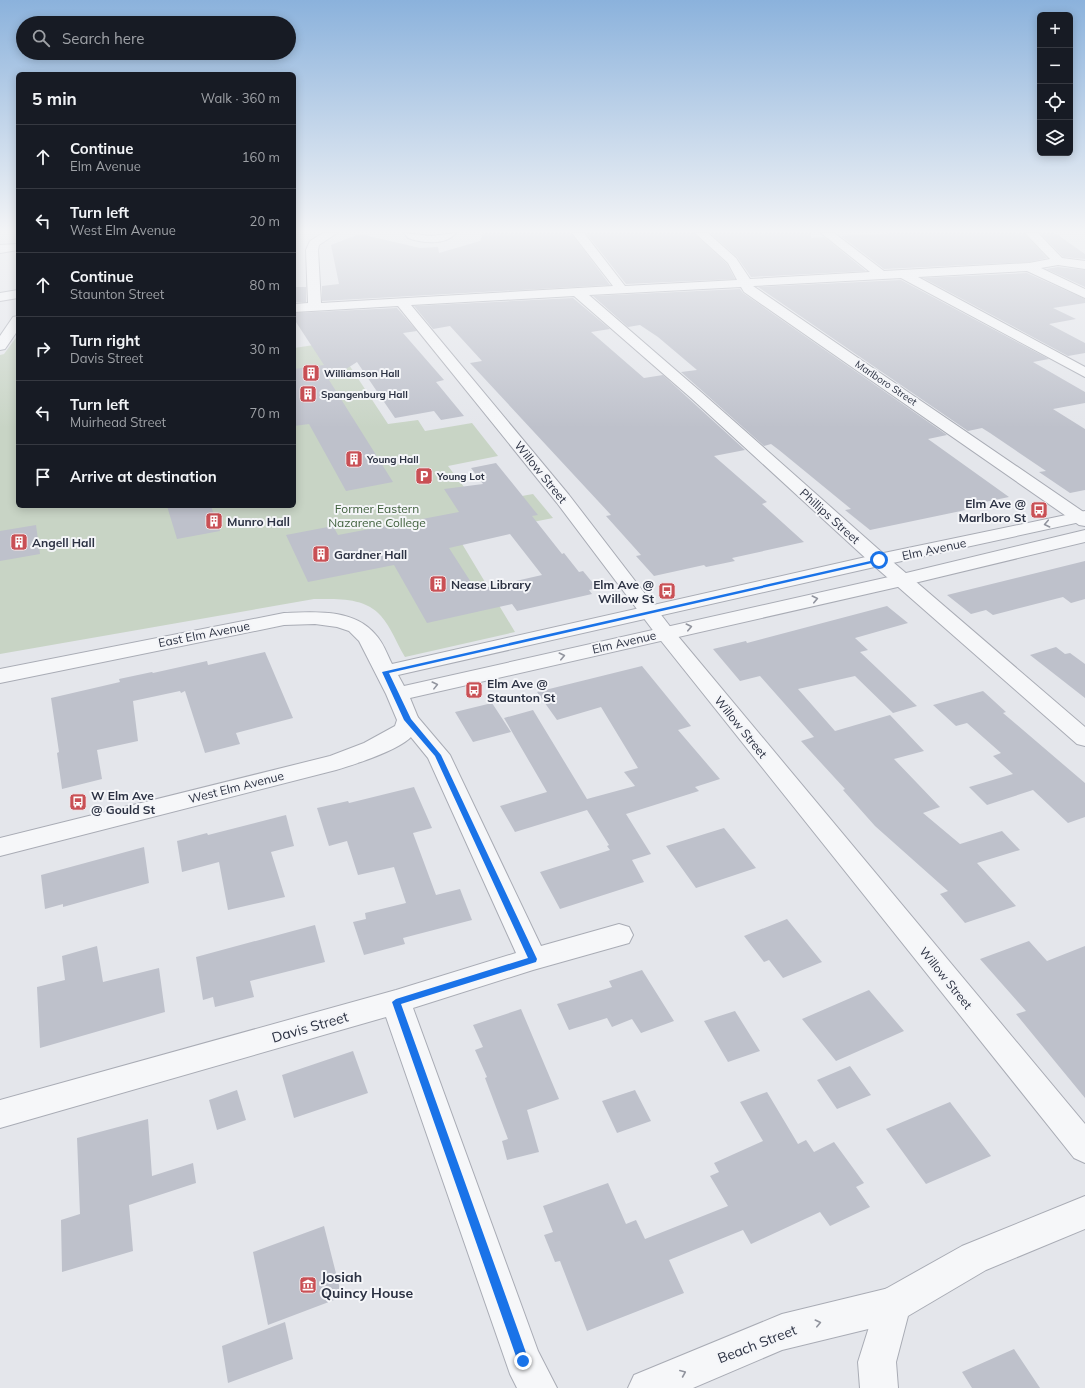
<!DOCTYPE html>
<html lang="en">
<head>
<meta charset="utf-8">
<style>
	:root { --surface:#171b24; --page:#20242c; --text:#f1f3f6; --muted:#9ea1a6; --line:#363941 }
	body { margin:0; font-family:Mulish,sans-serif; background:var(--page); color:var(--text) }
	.controls { position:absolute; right:12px; top:12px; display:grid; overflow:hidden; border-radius:6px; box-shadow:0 2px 10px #0003 }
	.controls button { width:36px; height:36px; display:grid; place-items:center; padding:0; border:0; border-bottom:1px solid var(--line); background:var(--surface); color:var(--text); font:20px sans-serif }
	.stop { position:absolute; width:12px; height:12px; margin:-9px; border:3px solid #1a73e8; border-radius:50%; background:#fff }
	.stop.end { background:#1a73e8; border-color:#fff; box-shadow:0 1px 4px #0008 }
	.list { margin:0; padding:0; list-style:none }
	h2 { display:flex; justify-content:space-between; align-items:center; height:52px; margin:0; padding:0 16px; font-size:17px }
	h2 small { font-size:13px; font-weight:400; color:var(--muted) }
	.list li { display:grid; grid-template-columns:26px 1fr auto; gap:12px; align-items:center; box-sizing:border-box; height:64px; padding:0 16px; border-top:1px solid var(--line) }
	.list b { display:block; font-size:15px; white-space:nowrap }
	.list p { margin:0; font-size:13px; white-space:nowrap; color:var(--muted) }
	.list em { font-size:13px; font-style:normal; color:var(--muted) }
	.icon { flex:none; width:22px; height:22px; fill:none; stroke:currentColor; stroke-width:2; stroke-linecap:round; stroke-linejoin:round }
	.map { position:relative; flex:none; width:1085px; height:1388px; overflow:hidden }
	.search { position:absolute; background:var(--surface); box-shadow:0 2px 10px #0003; left:16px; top:16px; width:280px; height:44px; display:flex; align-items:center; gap:10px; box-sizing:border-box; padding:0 14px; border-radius:22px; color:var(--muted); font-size:15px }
	.panel { position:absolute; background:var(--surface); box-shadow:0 2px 10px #0003; left:16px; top:72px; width:280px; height:436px; border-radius:6px }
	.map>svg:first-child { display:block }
	.green { fill:#c8d4c5 }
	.building { fill:#bec1cb; fill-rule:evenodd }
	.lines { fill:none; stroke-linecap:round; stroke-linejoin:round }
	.minor-casing { stroke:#a9acb5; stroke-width:2 }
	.tertiary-casing { stroke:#a9acb5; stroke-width:2 }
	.minor { fill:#f6f7f9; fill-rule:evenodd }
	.tertiary { fill:#f6f7f9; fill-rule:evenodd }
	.oneway { stroke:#91949e }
	.route { fill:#1a73e8 }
	.labels { text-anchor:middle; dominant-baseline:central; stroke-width:4; stroke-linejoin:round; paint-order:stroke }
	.far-poi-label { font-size:10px; font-weight:bold; fill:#2c3243; stroke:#f4f5f8; text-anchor:start }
	.far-street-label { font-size:10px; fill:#2c3243; stroke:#f4f5f8 }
	.street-label { font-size:12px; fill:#2c3243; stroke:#f4f5f8 }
	.poi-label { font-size:12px; font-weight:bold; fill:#2c3243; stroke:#f4f5f8; text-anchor:start }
	.park-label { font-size:12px; fill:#3d5e3a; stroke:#f4f5f8 }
	.near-street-label { font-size:14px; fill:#2c3243; stroke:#f4f5f8 }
	.near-poi-label { font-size:14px; font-weight:bold; fill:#2c3243; stroke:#f4f5f8; text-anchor:start }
</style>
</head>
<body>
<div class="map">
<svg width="1085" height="1388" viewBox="0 0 1085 1388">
	<rect width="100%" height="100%" fill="#e4e6eb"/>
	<path class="green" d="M18,335V506H294V348L334,342L388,424L418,420L425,431L472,423L498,456L448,466L477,504L533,494L553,518L458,537L515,632L405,657C397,644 391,627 381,616C365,597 337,599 314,599L0,654V355L4,354Z"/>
	<path class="building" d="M483,233H571L610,285L322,301V286L339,284L331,245L360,234L420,248L438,247L439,253L480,241Z
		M586,233H694L727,264L735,279L626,284Z
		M710,233H811V238L824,237L866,271L751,277L737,257Z
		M894,233H1024L1047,258L1029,262L884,269L841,236Z
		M1040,233H1055L1085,254V259L1063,257Z
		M1058,267L1085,270V287L1046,269Z
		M1027,273L1085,299V303L1053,308L1076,319L1049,324L1085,343V353L1068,356L923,278Z
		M901,280L1049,359L1033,362L1085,392V403L1053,409L1085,429V490L1070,493L1039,472L1046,471L990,433L982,428L968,431L758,287Z
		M294,287H306V302H294Z
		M740,289L743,293L947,435L928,439L1009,497L975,504L980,507L870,530L845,510L851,509L779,450L771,444L764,446L681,372L697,370L658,337L640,325L628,327L593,296Z
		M573,298L610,329L591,332L644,378L663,375L745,450L714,456L767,502L762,504L804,542L732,558L735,561L706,567L704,565L654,576L636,556L641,555L606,516L611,515L470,363L482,361L450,326L433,329L414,306Z
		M397,308L417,331L403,333L444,380L436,382L464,416L441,420L434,411L395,418L357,362L329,380L393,482L346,491L309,424L294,426V369L324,365L294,319V313Z
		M496,463L538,515L532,516L562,554L564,553L579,572L583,571L597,588L589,590L592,594L517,611L512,604L427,623L394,565L308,582L286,535L333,526L338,535L459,512L444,489L483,484L471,468ZM510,534L542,575L476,590L449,548Z
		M167,506H211L220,531L177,539Z
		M36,525L40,554L0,561V531Z
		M1085,561V599L1071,603L1063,597L993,615L986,610L971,614L947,595Z
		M887,606L908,623L855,638L868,650L860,652L917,706L893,713L855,676L798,689L835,731L890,715L924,751L894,759L940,807L923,813L960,844L1002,831L1020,850L977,863L1016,906L965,923L940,894L948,891L875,826L843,790L845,789L801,741L814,737L760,676L740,681L713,649L746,641L747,643Z
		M1056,647L1065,654L1070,653L1085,664V698L1030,655Z
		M265,652L293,718L236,733L240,744L205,753L185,691L181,693L180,691L133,701L138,741L97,750L102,779L62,789L57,753L59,752L51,698L120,682L119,679L152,672L153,673L207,661L208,665Z
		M642,666L691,726L678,730L720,779L695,787L699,791L626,814L651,854L632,860L644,882L560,909L540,872L610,850L607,846L609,845L587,810L515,832L500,806L547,792L504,718L533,710L587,799L635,786L624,772L638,768L601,707L557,720L537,692Z
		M983,691L1006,712L1003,713L1085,783V817L1068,823L1033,790L987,805L969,787L1013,774L993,756L1001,753L967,723L956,726L933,705Z
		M492,703L511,732L473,742L455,712Z
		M414,787L432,828L413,833L436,895L460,889L472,920L403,938L405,944L364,955L353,922L366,919L365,913L406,903L394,867L358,875L347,841L329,846L317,808L348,801L349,803Z
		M286,815L294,846L271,852L285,897L228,910L219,862L182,872L177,841L207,833L208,835Z
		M724,828L756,868L696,888L666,846Z
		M144,847L149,883L63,907V904L45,909L41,875Z
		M787,919L822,962L783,978L769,960L764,962L744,936Z
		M315,925L325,962L250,981L254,997L215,1007L213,997L203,1000L196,957Z
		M1029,941L1047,961L1085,946V1098L1016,1014L1026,1011L980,959Z
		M97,946L103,982L159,968L165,1012L40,1048L37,987L65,980L62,956Z
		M642,970L674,1021L641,1033L632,1019L612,1027L607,1018L569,1030L557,1004L612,987L609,981Z
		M869,990L904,1031L836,1061L802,1019Z
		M521,1009L559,1099L527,1110L539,1152L507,1160L502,1141L508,1139L485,1078L487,1077L475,1050L483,1047L473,1025Z
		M735,1011L760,1051L728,1062L704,1021Z
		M353,1051L368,1093L294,1118L282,1075Z
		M850,1066L871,1095L837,1109L817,1080Z
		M237,1090L246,1120L217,1130L209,1100Z
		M635,1090L651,1121L617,1133L602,1101Z
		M767,1092L798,1144L806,1140L814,1152L834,1142L864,1183L856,1187L870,1207L830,1226L820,1212L751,1244L743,1230L669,1260L684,1293L587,1331L560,1261L555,1262L544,1235L553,1232L543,1206L608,1183L626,1224L636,1220L645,1239L728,1206L710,1176L719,1172L714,1163L763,1141L740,1102Z
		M950,1102L991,1156L926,1184L886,1129Z
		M148,1119L152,1176L193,1163L196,1183L129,1205L133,1251L62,1272L61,1220L80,1214L77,1138Z
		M324,1226L342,1297L268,1325L253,1252Z
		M285,1322L293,1359L228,1383L222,1346Z
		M1014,1349L1040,1388H972L962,1372Z"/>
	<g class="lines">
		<defs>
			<path id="minor" d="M323,233H337L319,245L318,250L321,303L613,286L572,233H584L625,286L737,280L728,263L695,233H708L736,258L750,279L870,272L821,233H834L884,271L1029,263L1050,259L1025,233H1038L1062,258L1085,261V269L1058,265L1041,268L1085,289V298L1027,271L918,277L1085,367V377L901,278L753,286L1085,513V526L1079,525L744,292L741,287L589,295L701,392L886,556L1085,727V746L1077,744L872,564L691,398L574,296L411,305L569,495L672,629L1085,1124V1163L1074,1158L658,637L557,503L398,306L294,312V304L308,303L306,250L310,241Z
				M404,233L431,236L456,233C445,246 422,243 408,238Z
				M18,244V250L0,253V245Z
				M18,290V298L0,301V293Z
				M18,316V330L5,349L0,350V336L13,317Z
				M408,713L416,715L450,755L541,946L619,924L629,927L633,935L629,943L533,970L413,1008L538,1351L557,1388H517L510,1374L386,1017L0,1128V1100L396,990L516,953L428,758L397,720L400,715Z
				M893,1287L906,1292L911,1305L906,1318L893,1323L782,1350L693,1388H628L634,1375L782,1314Z"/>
			<path id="tertiary" d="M1085,511V521L879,566L398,675L404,686L902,574L1085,530V542L902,586L410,698L419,720C418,725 417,731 413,735C400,750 356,764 336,770L0,856V838L330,756L364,743L395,726L397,720L386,694L359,641L349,631L337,627L315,624L284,625L0,683V669L284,613C314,612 353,608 375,634C383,642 387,654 392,664L879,554Z
				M1085,1196V1229L986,1270L908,1316L896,1362L898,1388H860L858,1362L880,1292L962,1246Z"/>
		</defs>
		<use href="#minor" class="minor-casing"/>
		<use href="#tertiary" class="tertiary-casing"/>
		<use href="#minor" class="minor"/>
		<use href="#tertiary" class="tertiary"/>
	</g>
	<defs><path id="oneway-chevron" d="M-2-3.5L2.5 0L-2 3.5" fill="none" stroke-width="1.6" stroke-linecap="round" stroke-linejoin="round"/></defs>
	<g class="oneway">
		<use href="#oneway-chevron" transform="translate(1047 524) rotate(168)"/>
		<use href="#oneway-chevron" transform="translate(815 599) rotate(-13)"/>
		<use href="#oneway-chevron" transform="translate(689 627) rotate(-13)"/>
		<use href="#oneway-chevron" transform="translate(562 656) rotate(-13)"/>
		<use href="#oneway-chevron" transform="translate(435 685) rotate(-14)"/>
		<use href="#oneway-chevron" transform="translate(818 1323) rotate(-13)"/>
		<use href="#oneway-chevron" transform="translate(683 1373) rotate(-23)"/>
	</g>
	<linearGradient id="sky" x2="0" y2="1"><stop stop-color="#8bb2dc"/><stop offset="0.54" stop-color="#f3f4f6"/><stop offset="1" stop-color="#f3f4f6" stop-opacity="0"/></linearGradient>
	<rect width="1085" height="428" fill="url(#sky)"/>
	<path class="route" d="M879,559L881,561L389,673L411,719L441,755L537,959L536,962L401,1004L529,1361L527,1365L523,1367L519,1365L392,1002L396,999L528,958L435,756L404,720L382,672Z"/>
	<defs>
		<symbol id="building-square" viewBox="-11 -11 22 22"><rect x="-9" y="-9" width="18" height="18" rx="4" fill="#c95055" stroke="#f4f5f8"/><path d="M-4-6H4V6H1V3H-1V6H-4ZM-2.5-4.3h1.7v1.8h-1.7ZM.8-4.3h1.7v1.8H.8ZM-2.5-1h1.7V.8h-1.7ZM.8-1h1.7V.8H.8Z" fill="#fff"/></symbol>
		<symbol id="parking-square" viewBox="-11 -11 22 22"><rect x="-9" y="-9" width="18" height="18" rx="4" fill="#c95055" stroke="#f4f5f8"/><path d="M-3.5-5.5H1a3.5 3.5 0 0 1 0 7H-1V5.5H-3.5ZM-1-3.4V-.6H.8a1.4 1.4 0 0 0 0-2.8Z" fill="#fff"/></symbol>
		<symbol id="bus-square" viewBox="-11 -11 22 22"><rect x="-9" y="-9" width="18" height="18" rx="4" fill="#c95055" stroke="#f4f5f8"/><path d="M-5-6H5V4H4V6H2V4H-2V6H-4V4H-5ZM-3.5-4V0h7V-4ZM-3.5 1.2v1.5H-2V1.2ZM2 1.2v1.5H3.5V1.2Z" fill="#fff"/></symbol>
		<symbol id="museum-square" viewBox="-11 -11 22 22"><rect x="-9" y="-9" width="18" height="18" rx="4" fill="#c95055" stroke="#f4f5f8"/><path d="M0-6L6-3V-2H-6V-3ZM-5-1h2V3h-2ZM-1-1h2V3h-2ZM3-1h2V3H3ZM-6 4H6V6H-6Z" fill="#fff"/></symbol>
	</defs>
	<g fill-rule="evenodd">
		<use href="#building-square" x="301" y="363" width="20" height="20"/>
		<use href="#building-square" x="298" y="384" width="20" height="20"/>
		<use href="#building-square" x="344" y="449" width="20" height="20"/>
		<use href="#parking-square" x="414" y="466" width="20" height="20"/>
		<use href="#bus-square" x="1029" y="500" width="20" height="20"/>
		<use href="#building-square" x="204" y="511" width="20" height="20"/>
		<use href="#building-square" x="9" y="532" width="20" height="20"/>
		<use href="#building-square" x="311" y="544" width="20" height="20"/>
		<use href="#building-square" x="428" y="574" width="20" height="20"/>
		<use href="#bus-square" x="657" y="581" width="20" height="20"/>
		<use href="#bus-square" x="464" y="680" width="20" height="20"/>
		<use href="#bus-square" x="68" y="792" width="20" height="20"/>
		<use href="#museum-square" x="298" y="1275" width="20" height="20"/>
	</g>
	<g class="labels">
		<g class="far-poi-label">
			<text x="324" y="373">Williamson Hall</text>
			<text x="321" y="394">Spangenburg Hall</text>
			<text x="367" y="459">Young Hall</text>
			<text x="437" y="476">Young Lot</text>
		</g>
		<g class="far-street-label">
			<text transform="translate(886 383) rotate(34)">Marlboro Street</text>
		</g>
		<g class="street-label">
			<text transform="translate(541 472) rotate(51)">Willow Street</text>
			<text transform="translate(830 516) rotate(42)">Phillips Street</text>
			<text transform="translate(934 549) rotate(-12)">Elm Avenue</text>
			<text transform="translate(204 634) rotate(-11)">East Elm Avenue</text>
			<text transform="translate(624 642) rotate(-13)">Elm Avenue</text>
			<text transform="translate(741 727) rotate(51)">Willow Street</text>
			<text transform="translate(236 787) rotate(-14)">West Elm Avenue</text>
			<text transform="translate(946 978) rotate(51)">Willow Street</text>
		</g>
		<g class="poi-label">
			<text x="1026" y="503" text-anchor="end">Elm Ave @<tspan x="1026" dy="14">Marlboro St</tspan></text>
			<text x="227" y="521">Munro Hall</text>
			<text x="32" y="542">Angell Hall</text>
			<text x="334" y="554">Gardner Hall</text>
			<text x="451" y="584">Nease Library</text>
			<text x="654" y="584" text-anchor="end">Elm Ave @<tspan x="654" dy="14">Willow St</tspan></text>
			<text x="487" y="683">Elm Ave @<tspan x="487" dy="14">Staunton St</tspan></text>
			<text x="91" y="795">W Elm Ave<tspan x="91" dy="14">@ Gould St</tspan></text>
		</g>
		<g class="park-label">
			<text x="377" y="508">Former Eastern<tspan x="377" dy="14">Nazarene College</tspan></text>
		</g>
		<g class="near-street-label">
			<text transform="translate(310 1027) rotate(-16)">Davis Street</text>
			<text transform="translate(757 1344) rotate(-21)">Beach Street</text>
		</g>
		<g class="near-poi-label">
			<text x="321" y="1277">Josiah<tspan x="321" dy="16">Quincy House</tspan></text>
		</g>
	</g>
</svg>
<div class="controls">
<button>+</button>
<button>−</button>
<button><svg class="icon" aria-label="locate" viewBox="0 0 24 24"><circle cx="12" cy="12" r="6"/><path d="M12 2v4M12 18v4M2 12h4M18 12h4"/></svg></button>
<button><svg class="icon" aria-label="layers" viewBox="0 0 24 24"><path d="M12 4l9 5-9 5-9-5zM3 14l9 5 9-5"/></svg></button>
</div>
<div class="stop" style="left:879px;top:560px"></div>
<div class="stop end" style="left:523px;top:1361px"></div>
<div class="search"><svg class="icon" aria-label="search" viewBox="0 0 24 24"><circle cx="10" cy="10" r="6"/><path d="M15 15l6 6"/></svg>Search here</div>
<section class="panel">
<h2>5 min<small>Walk · 360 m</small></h2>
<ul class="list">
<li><svg class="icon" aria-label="ahead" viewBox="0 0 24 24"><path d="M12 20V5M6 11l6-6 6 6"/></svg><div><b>Continue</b><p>Elm Avenue</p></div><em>160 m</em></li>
<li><svg class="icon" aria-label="left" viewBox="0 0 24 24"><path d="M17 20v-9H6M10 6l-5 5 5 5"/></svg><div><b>Turn left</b><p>West Elm Avenue</p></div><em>20 m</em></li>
<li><svg class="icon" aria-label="ahead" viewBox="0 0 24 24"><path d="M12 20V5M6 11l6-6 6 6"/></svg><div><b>Continue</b><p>Staunton Street</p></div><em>80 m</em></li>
<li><svg class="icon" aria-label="right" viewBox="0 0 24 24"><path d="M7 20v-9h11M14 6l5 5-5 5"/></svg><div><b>Turn right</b><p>Davis Street</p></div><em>30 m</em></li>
<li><svg class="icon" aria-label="left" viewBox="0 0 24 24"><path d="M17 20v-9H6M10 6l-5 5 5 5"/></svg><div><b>Turn left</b><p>Muirhead Street</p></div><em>70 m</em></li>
<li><svg class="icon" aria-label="arrive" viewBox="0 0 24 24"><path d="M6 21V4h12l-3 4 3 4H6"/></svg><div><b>Arrive at destination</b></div></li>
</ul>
</section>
</div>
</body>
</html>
